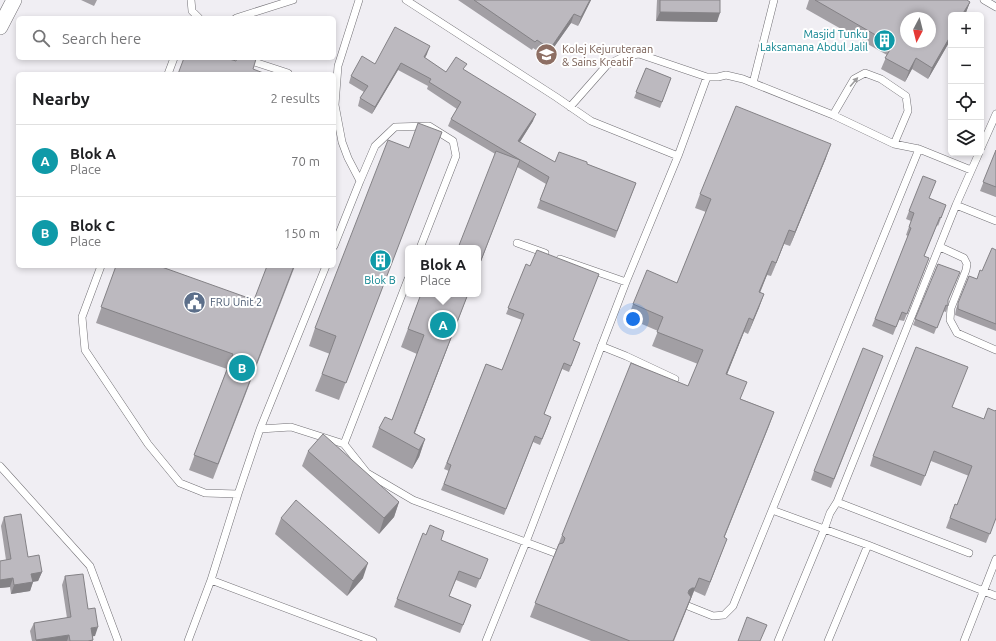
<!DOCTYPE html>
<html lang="en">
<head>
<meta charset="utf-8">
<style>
	:root { --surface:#fff; --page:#f6f6f6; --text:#202124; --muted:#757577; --line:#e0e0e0; --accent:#0b8043 }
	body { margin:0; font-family:Ubuntu,sans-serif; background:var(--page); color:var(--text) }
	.controls { position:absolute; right:12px; top:12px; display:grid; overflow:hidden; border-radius:6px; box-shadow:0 2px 6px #0003 }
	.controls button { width:36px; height:36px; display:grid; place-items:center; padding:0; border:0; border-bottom:1px solid var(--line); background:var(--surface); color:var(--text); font:20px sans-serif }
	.compass { position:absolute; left:900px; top:12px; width:36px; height:36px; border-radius:50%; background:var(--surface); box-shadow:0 2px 6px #0003; rotate:187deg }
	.you { position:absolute; left:633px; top:319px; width:14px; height:14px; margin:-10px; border:3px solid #fff; border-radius:50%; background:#1a73e8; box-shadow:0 0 0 6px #1a73e833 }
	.badge { display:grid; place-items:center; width:26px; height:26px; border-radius:50%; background:var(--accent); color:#fff; font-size:13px; font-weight:700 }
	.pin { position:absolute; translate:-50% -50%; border:2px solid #fff; box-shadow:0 1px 4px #0006 }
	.popup { position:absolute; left:405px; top:245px; width:76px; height:52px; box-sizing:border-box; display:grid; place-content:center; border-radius:6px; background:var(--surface); filter:drop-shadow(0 1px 3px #0005); font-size:13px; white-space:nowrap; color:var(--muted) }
	.popup b { font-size:15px; color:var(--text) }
	.popup::after { content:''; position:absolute; left:50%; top:100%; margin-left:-8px; border:8px solid transparent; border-top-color:var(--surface) }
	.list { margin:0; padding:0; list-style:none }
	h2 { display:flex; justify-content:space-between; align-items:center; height:52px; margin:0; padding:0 16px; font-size:17px }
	h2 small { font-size:13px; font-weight:400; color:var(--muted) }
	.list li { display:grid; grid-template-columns:26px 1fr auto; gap:12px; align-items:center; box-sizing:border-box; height:72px; padding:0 16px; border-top:1px solid var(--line) }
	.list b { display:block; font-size:15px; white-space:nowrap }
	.list p { margin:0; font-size:13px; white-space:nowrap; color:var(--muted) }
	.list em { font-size:13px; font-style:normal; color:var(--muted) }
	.icon { flex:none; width:22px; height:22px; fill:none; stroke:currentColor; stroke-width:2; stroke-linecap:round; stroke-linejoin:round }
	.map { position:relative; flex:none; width:996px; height:641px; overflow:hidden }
	.search { position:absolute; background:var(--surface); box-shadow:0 2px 6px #0003; left:16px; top:16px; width:320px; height:44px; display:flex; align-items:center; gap:10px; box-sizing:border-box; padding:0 14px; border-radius:6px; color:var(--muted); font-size:15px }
	.panel { position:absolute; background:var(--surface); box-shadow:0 2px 6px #0003; left:16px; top:72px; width:320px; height:196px; border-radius:6px }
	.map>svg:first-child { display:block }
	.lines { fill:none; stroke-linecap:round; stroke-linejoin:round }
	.service-casing { stroke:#727075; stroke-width:8 }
	.minor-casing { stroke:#727075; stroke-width:16 }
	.service { stroke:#fff; stroke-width:7 }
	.minor { stroke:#fff; stroke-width:15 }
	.wall { fill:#a29fa4 }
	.shaded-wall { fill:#848286 }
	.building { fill:#bcb9bf; stroke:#848286; fill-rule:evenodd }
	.oneway { fill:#9c9b9c }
	.labels { text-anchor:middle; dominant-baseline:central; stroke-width:4; stroke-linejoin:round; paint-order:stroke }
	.culture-label { font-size:11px; fill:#0d838f; stroke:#fff; text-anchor:end }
	.education-label { font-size:11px; fill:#785e54; stroke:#fff; text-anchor:start }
	.service-label { font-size:11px; fill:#4e5e75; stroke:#fff; text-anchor:start }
</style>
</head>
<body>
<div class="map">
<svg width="996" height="641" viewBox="0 0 996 641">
	<rect width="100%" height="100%" fill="#f0eef3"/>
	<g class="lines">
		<defs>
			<path id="service" d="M191,0L192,11L199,18
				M406,0L556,97L591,121L678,156
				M984,0L996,7
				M236,18L293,0
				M242,58L288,73
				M168,74L174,58
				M753,83L774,0
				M570,107L607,65L625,56L639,54L707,77H718L726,75L743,79L833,115L894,144L919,149L971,170
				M833,115L854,79L865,73L881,79L906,96L908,111L894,144
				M981,148L996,114
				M360,181L375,146L395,127L429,126L453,141L456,156L420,248
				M956,205L996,221
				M517,243L545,253
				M334,246L360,181L348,158L342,142L335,105L338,66L359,0
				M940,247L964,258L967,264L966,270L951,308L950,320L957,333L996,350
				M560,259L626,282
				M101,266L82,317L85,350L148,444L180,483L205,493L238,494L211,580L373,641
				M601,346L626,356L675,379
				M260,429L291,427L344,444L367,473L413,500L555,553
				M344,444L408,279
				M0,466L90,566L118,641
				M238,494L260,429L326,266
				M837,502L969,553
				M772,510L868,545L996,596
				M688,606L713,616L724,615L733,606L919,149
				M188,641L211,580
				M486,641L526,542L626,282L678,156L707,77
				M778,641L824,530L830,513L837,502L956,205L979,153
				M828,641L868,545
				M964,641L996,559"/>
			<path id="minor" d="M0,27L14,0"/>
		</defs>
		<use href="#service" class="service-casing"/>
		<use href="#minor" class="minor-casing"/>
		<use href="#service" class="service"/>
		<use href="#minor" class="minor"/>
	</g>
	<path class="wall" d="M81,0H97L94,6Z
		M458,0H591L578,26L571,23L547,57L533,48L532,50Z
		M657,0H720L717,22L656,21Z
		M809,0H967L970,2L965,15H951V39L928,79L912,69L905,82L881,69L887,55L806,9Z
		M427,54L425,58L446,72L465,70L533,121L520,142L555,162L587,164L636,183L615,238L537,208L546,184L448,126L451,119L457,109L427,89L428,86L398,70L372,114L358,106L360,98L364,92L349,83L351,76L375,64Z
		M646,68L671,78L660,108L634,98Z
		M442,132L339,400L315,391L330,354L309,346L315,328L409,148Z
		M996,150V197L980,191Z
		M826,158L790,246L784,244L771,276L767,275L760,293L764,294L748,334L744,332L727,374L741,399L774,412L724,537L727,539L705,596L694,591L674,641H591L530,617L562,535L688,386L698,364L652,346L658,331L628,318L633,304L677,283L706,212L695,208L700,194Z
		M929,198L946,205L938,226L937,225L924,256L926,266L904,321L899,320L893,335L872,326L908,236L906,235L911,221L906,219L909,211Z
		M996,250V331L955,315L956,309L969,276L977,279Z
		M526,264L573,340L580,343L569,372L562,369L544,414L549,423L540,445L533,442L504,515L441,490L449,471L444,469L486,364L502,370L522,320L506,314Z
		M938,264L948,306L946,312L943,311L934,334L913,325Z
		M116,266L254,300L295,266L213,479L189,470L227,369L96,323Z
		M421,294H468L415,433L425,439L419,457L412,469L372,447L379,428L392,420L417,354L401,347Z
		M880,364L831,488L811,480L814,471Z
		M952,407L996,518L986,543L946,528L955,504L957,505L969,476L931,461L921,486L870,466L873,456Z
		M308,451L399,502L394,517L379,534L302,466Z
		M4,517L28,557L42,572L38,581L33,582L30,591L11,594L10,587L0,588V561L6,560L1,526Z
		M281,518L363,578L347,596L275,534Z
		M426,535L488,559L476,588L456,580L449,596L471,605L460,633L394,607L397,599Z
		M65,576L88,609L95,636H93V641H32L30,631L34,623L67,618L62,585Z"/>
	<path class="shaded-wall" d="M590,0H591L578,26L581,17Z
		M970,2L965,15H962Z
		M660,12L720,13L717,22L656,21Z
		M574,14L571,23L547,57L550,49Z
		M951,35V39L928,79L932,68Z
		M430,46L427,54L421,64L424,57Z
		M916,58L912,69L905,82L909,71Z
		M401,63L398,70L372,114L375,107Z
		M536,114L533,121L516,148L518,141Z
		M831,144L826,158L790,246L795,232Z
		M520,160L513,178L478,269V268Z
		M789,230L784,244L771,276L776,263Z
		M772,261L767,275L754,306L759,292Z
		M468,294L410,445L414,433Z
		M764,294L759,308L748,334L753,320Z
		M749,318L744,332L722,387L726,374Z
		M774,412L769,426L719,551L724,537Z
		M425,439L419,457L412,469L419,450Z
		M399,502L394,517L379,534L384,518Z
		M727,539L722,552L705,596L710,582Z
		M368,563L363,578L347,596L353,581Z
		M42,572L38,581L28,582L31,574Z
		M13,578L10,587L0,588V580Z
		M699,578L690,601L673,641L687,601L689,590L692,588Z
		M33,582L30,591L11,594L14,585Z
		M98,627L95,636L88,637L91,628Z
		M69,635L67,641H36V640Z"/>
	<path class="building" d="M474,0H590L581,17L574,14L550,49L537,40L535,42Z
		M660,0H720V13L660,12Z
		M815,0H967L970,2L962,15H951V35L932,68L916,58L909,71L885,58L893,45ZM906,18H930V42H906Z
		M395,27L430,46L424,57L446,72L456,57L467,64L463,69L536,114L518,141L555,162L559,152L587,162V164L636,183L617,231L540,200L549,177L451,119L461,102L429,82L431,79L401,63L375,107L360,98L368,86L351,76L362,56L375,64Z
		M184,58H226L236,61L237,58H254L256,59L253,69L266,74H178Z
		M646,68L671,78L662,102L636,92Z
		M736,106L831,144L795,232L789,230L776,263L772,261L759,292L764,294L753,320L749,318L726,374L747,382L740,399L774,412L724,537L727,539L710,582L699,578L695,588H692L689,590L688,593L691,597L673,641H630L535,603L559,544L563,543L564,541L565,538L562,535L631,363L688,386L703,350L657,332L663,317L633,304L647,270L677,283L711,199L700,194Z
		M418,123L442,132L346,383L322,374L336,336L315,328L388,140L409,148Z
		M996,150V187L983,182Z
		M496,151L520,160L478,268V248H458Z
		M923,176L936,181L929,198L946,205L941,218L940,217L924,256L929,258L907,314L902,312L896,327L875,319L911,228L909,227L914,213L909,211Z
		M992,248L996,250V324L958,309V303L969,276L977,279L980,270L982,271Z
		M537,250L599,274L573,340L580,343L571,366L564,363L544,414L551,417L542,439L535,436L506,509L444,484L451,465L447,463L486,364L502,370L524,314L508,308L526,264L530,266Z
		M938,264L960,272L948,300V306L946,305L937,328L915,319Z
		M116,266H159L254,300L267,266H294L218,464L194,455L233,354L101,307Z
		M421,294H468L414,433L425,439L419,450L379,428L385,417L392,420L424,335L408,329Z
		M916,347L968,367L952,407L984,419L988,408L995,411L996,410V518L990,534L950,518L955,504L957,505L972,466L934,451L925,476L873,456Z
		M863,348L883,356L834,479L814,471Z
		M323,434L399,502L384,518L308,451Z
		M296,500L368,563L353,581L281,518Z
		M21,514L28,557L39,555L42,572L31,574L33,582L14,585L13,578L0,580V561L11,559L4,517Z
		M430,525L444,531L441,540L488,559L480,579L459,571L449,596L471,605L463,625L397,599L423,533L426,535Z
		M83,574L88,609L95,608L98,627L91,628L93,640L88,641H70L69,635L36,640L34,623L71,617L65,576Z
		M747,617L767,625L760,641H738Z"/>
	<defs><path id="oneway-solid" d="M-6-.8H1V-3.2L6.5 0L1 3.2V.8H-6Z"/></defs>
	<use class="oneway" href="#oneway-solid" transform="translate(854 82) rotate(-49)"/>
	<defs>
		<symbol id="building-disc" viewBox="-11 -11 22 22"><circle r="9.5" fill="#0f9aa8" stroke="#fff"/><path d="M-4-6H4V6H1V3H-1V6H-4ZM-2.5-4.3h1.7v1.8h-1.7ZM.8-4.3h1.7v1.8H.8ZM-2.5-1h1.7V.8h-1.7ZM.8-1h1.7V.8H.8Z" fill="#fff"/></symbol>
		<symbol id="university-disc" viewBox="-11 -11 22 22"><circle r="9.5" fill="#8d6e63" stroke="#fff"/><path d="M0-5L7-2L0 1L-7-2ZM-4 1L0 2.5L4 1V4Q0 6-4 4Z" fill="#fff"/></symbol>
		<symbol id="civic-disc" viewBox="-11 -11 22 22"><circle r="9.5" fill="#5c6f8a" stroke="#fff"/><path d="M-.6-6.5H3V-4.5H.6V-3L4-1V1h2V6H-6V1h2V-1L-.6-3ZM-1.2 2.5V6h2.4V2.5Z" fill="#fff"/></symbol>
	</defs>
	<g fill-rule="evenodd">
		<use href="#building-disc" x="872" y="28" width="25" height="25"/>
		<use href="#university-disc" x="534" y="42" width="25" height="25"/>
		<use href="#building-disc" x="368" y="248" width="25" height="25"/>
		<use href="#civic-disc" x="182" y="290" width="25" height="25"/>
	</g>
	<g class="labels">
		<g class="culture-label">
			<text x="868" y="34">Masjid Tunku<tspan x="868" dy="13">Laksamana Abdul Jalil</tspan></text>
			<text x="380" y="280" text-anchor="middle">Blok B</text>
		</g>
		<g class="education-label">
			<text x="562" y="49">Kolej Kejuruteraan<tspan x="562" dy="13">&amp; Sains Kreatif</tspan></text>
		</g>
		<g class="service-label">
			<text x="210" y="302">FRU Unit 2</text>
		</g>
	</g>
</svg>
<div class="controls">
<button>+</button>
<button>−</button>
<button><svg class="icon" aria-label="locate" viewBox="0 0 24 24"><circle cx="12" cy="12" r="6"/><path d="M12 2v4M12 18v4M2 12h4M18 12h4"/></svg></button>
<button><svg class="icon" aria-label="layers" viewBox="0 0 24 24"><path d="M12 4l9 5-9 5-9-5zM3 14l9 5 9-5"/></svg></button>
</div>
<svg class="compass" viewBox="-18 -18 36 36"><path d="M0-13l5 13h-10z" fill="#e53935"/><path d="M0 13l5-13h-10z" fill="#757577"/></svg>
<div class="you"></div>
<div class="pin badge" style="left:443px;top:325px;background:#0f9aa8">A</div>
<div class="popup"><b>Blok A</b>Place</div>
<div class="pin badge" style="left:242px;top:368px;background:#0f9aa8">B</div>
<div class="search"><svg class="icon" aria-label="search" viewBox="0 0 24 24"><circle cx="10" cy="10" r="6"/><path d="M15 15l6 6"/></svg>Search here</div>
<section class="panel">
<h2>Nearby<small>2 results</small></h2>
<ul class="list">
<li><span class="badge" style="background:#0f9aa8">A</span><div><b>Blok A</b><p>Place</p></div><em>70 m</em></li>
<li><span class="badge" style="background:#0f9aa8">B</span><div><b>Blok C</b><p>Place</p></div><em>150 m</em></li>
</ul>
</section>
</div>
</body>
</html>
